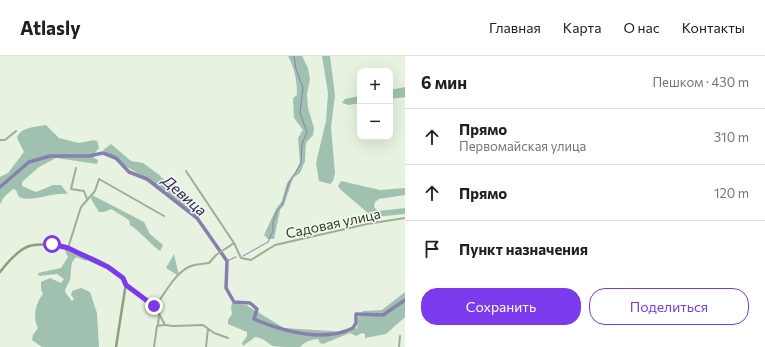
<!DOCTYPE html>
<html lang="ru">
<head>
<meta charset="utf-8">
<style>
	:root { --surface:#fff; --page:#f2f2f2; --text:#202124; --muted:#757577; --line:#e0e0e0; --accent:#7c3aed }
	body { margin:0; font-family:Commissioner,sans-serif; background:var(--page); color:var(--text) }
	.controls { position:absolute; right:12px; top:12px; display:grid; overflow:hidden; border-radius:8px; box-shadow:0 4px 16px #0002 }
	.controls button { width:36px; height:36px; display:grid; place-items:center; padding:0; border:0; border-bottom:1px solid var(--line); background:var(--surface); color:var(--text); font:20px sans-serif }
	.stop { position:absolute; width:12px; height:12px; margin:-9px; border:3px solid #7c3aed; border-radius:50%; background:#fff }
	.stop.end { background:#7c3aed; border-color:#fff; box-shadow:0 1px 4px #0008 }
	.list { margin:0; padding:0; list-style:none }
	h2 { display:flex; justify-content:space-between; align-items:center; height:52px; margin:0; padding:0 16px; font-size:17px }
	h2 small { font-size:13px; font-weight:400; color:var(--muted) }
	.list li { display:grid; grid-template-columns:26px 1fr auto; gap:12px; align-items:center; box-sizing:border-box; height:56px; padding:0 16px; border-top:1px solid var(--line) }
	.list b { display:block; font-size:15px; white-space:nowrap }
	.list p { margin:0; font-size:13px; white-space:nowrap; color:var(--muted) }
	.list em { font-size:13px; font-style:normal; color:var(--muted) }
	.actions { display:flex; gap:8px; padding:12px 16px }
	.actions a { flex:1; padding:9px 0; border:1px solid var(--accent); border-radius:16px; text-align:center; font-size:14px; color:var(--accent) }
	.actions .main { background:var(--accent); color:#fff }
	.icon { flex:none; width:22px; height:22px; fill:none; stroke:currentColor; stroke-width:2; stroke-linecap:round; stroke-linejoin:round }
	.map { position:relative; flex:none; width:405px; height:291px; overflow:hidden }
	header { display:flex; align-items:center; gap:24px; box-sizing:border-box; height:56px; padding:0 20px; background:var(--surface); border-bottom:1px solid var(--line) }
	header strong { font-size:19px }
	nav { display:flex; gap:22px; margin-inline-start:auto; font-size:14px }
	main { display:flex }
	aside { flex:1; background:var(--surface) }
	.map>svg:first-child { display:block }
	.green { fill:#a0c1af }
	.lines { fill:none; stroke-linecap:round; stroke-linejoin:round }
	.stream { stroke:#8780af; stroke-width:1 }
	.river { stroke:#8780af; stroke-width:3.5 }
	.street { stroke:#9eae92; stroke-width:2 }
	.secondary { stroke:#8f9e7d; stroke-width:2.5 }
	.route { stroke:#7c3aed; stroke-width:5 }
	.labels { text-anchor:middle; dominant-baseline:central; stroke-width:3; stroke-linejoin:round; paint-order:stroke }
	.street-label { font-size:14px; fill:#33392b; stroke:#f1faed }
	.water-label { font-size:15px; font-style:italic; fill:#2b2159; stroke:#f1faed }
</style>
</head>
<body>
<header>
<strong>Atlasly</strong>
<nav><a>Главная</a><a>Карта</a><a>О нас</a><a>Контакты</a></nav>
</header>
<main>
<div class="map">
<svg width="405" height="291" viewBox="0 0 405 291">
	<rect width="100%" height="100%" fill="#e7f2e0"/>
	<path class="green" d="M288,0H302L308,12L310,23L307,38L308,52L314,72L313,79L306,87L305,105L300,117L293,122L284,149L280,154L274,183H268L264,179L276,153L282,145L287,127L296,115L300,106L298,82L303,74L294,62L293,42L297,39C297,25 295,13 288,0Z
		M322,0H330L335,39L331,71L335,117L333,125L330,128L319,125L316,107L326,65L328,37Z
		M405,31V41L390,43V34Z
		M360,40V47L349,49L342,47L345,43Z
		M46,69L59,82L79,87L94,84L97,85L99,92L94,98V102L98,104L97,108L56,102L39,111L22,126V130L36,136L53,129H61L68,138C52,136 31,147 19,141L16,134L13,133L4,141L0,148V121L8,117L24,96L17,82C20,71 36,71 46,69Z
		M111,88L131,105L143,107L158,118L187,145L198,160L141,119L111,102L103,94Z
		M341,125L380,134L405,132V139L379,143L375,146L374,151L378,155L405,152V158L374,161L369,158L340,133L338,130Z
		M92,139L144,166L150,178L163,189L160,195C149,187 142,177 130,169L129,164L111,153L104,156H99L91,143Z
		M66,193L87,203L86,205L76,201C69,207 72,216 70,224C68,228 65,232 65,236L72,245L74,243L71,239L72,235L81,232L90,236L97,257L99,291H42L32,284L33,279L38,272C32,262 36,246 43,238L41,234V226L50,222L61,227L64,223L57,218L39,220L38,217L61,212L68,201L65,195Z
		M174,198L179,220L166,212Z
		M405,236V261L386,278L365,282V278L362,277L356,280L350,277L323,288L320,287L318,283C312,283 304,286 300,291C294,291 278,291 273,290C267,287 264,282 255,281L243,290L242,287L247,280V276L228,268V264L232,258L231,251L232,247L246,249L284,272L347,276L357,272L358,262L363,255L382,254Z"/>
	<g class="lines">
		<path class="stream" d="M243,200L268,186L273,175V166L277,155L282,149L289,127L301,107L302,88L307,76L300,57L303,32L296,13L294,0
			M227,205L236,201"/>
		<path class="river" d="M0,131L29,106L50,100H89L103,97L116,102L129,116L147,123L197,162L227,205L226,232L234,246L250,247L257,253L254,263C283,275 323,287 353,272L356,267V258L383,259L405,244"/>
		<path class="street" d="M0,84H5L16,75
			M76,112L71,133L84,135L87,143
			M186,115L234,187L241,202L251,204L275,189L367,168L405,162
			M68,192L81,151L95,135L99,123L164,160
			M126,229L155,250L165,269L173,270L203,269L214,277L228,282
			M155,250C165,238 175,216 191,210C197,208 203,208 209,207L216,199L234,187
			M158,269L159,259
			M154,291L157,270L164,269
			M206,291L208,273
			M399,291L400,280"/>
		<path class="secondary" d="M0,216C7,207 18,194 29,190C51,182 117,206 126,227L116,291"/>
	</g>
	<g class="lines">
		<path class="route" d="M52,188L68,192L108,211L123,222L126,229L154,250"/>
	</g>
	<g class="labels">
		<g class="street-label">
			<text transform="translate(333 167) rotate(-12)">Садовая улица</text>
		</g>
		<g class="water-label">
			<text transform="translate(185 139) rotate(41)">Девица</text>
		</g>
	</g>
</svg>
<div class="controls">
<button>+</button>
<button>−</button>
</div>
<div class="stop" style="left:52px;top:188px"></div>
<div class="stop end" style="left:154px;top:250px"></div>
</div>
<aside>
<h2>6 мин<small>Пешком · 430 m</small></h2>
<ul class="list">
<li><svg class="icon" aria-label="ahead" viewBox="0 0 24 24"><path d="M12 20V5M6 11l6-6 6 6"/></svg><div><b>Прямо</b><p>Первомайская улица</p></div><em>310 m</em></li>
<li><svg class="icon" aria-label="ahead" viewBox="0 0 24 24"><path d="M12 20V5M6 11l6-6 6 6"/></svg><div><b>Прямо</b></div><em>120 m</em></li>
<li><svg class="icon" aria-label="arrive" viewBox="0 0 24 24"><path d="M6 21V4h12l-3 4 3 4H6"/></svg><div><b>Пункт назначения</b></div></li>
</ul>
<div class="actions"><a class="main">Сохранить</a><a>Поделиться</a></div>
</aside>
</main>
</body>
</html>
